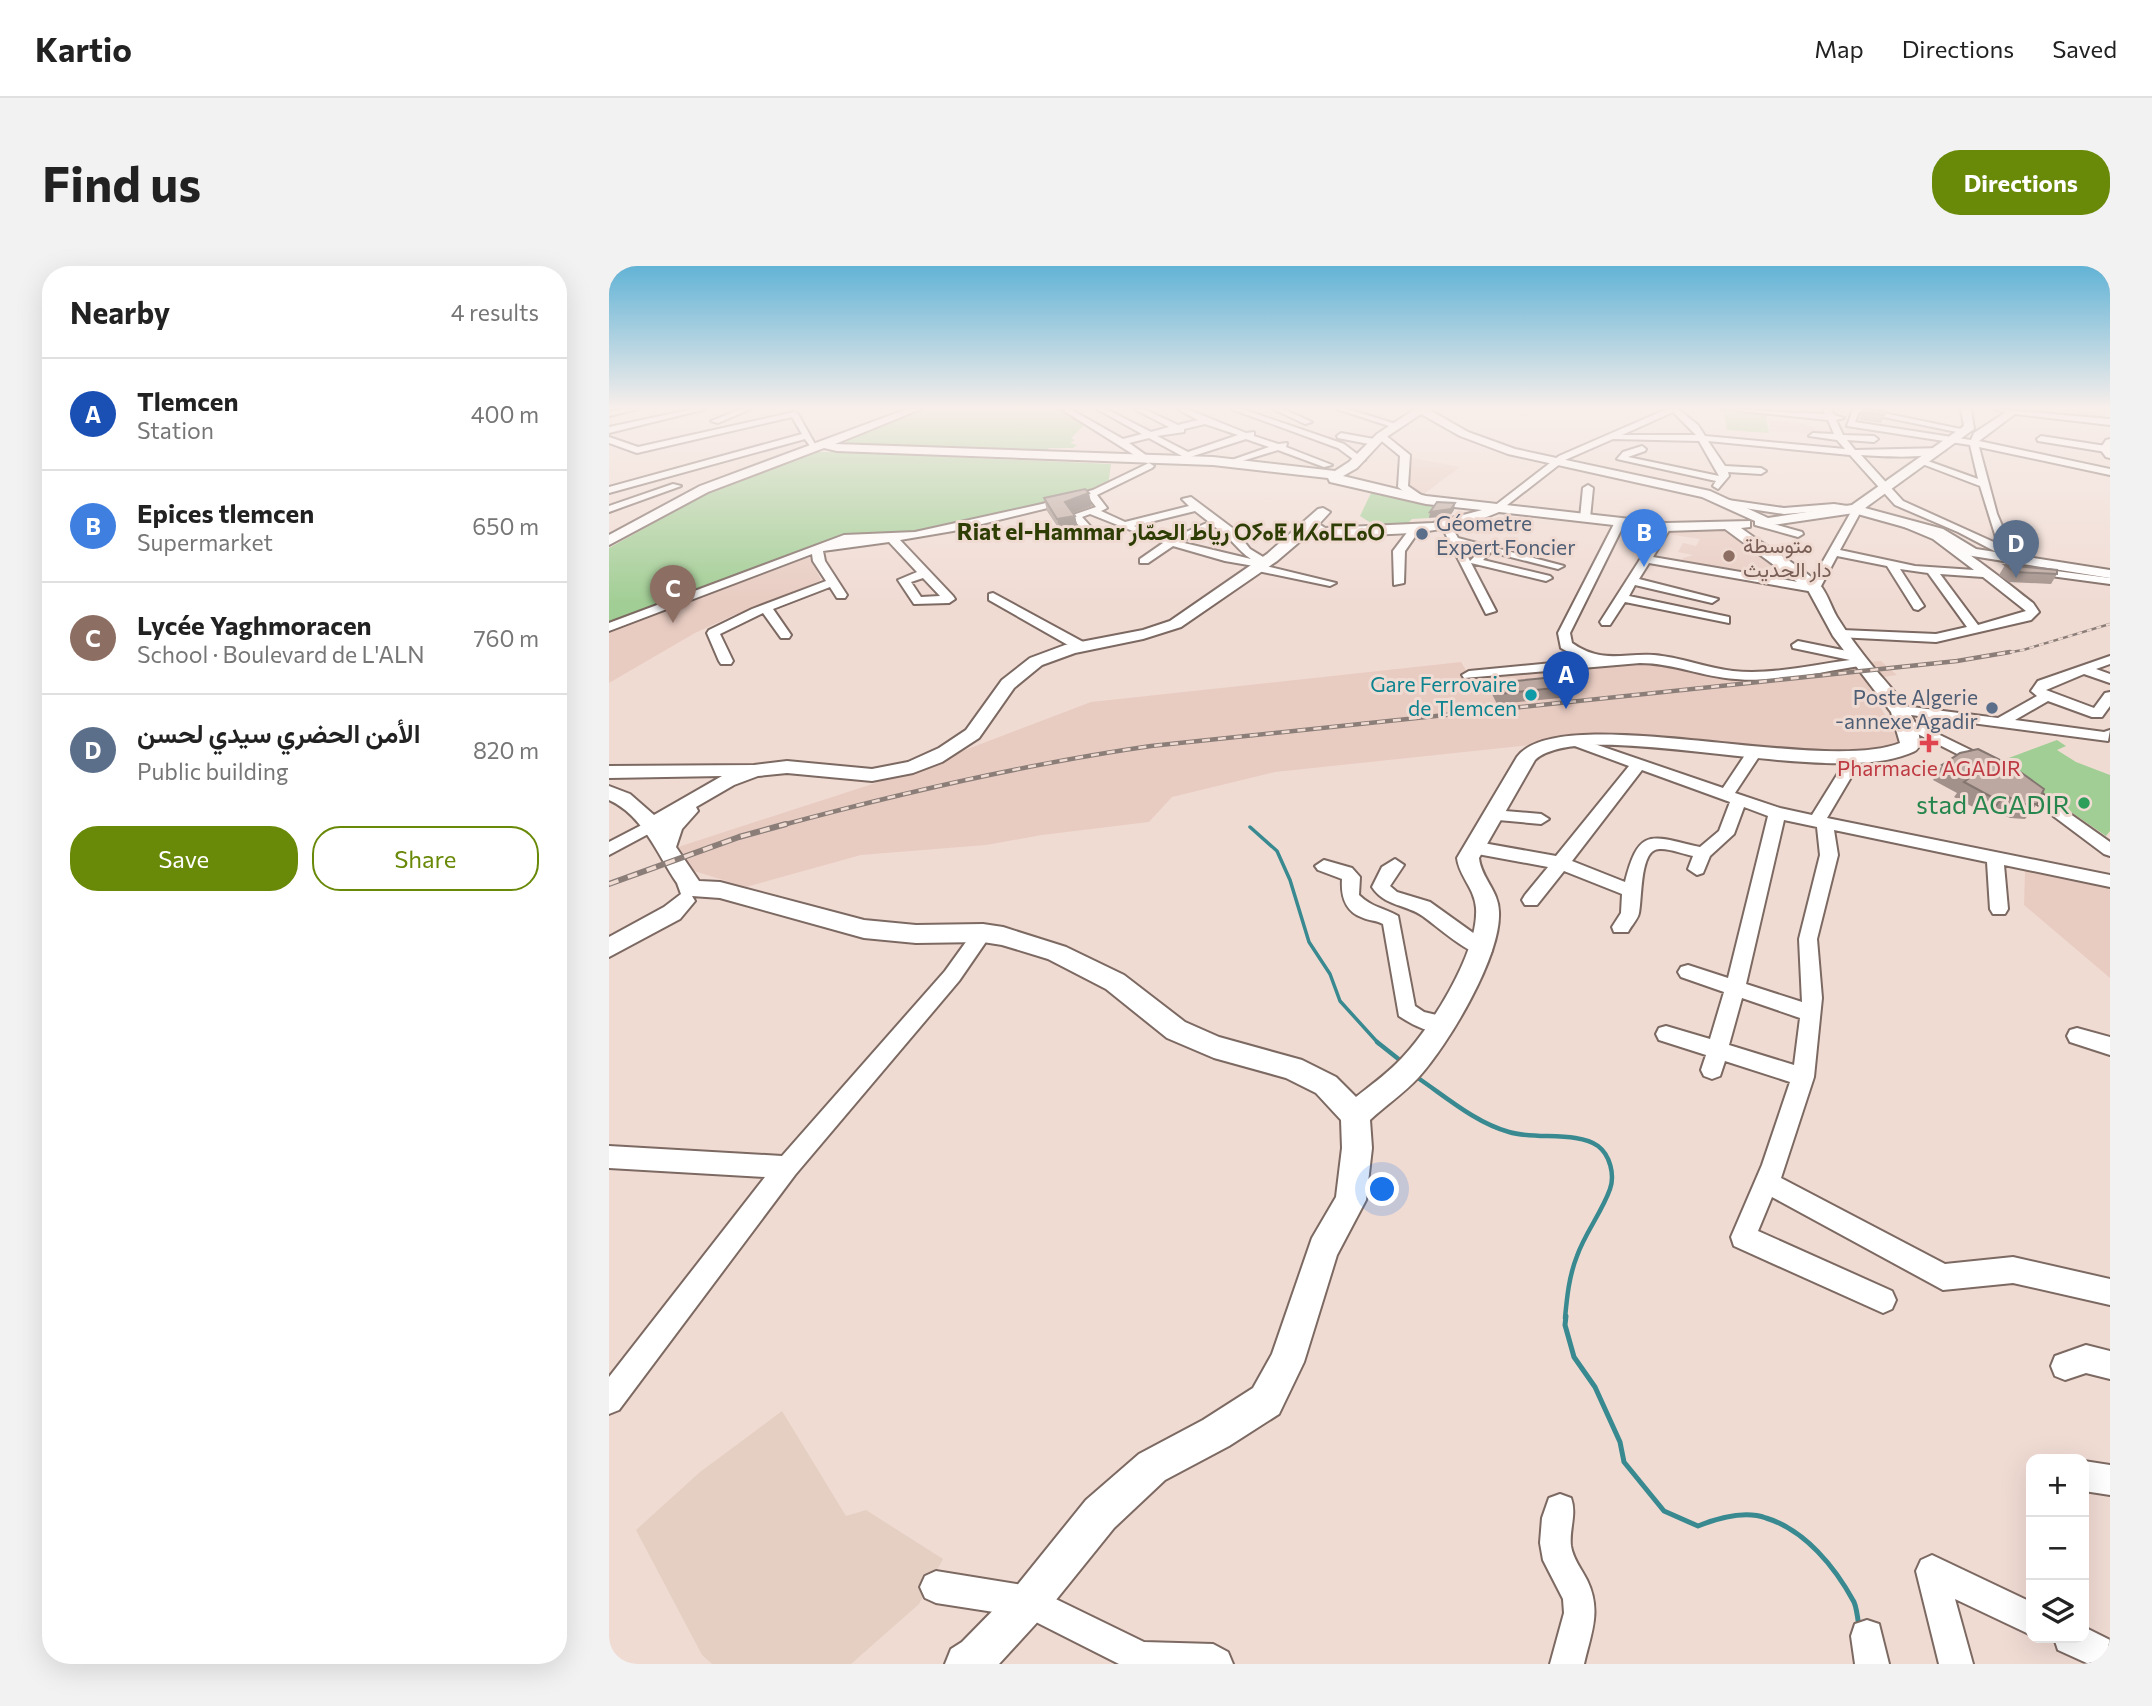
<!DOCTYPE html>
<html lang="en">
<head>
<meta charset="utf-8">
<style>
	:root { --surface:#fff; --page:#f2f2f2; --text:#222; --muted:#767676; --line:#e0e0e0; --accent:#698908 }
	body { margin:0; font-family:Commissioner,Vazirmatn,"Noto Sans Tifinagh",sans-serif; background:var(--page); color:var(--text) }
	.controls { position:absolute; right:21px; bottom:21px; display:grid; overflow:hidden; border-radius:14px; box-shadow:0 7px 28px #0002 }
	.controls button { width:63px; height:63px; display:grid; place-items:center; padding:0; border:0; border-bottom:2px solid var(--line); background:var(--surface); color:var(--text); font:35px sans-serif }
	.you { position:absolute; left:774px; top:924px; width:24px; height:24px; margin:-18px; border:5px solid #fff; border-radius:50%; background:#1a73e8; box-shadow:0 0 0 10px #1a73e833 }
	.badge { display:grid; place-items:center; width:46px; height:46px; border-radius:50%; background:var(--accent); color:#fff; font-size:23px; font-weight:700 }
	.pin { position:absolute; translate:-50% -58px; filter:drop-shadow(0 2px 4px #0008) }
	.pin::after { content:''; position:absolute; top:37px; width:24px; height:21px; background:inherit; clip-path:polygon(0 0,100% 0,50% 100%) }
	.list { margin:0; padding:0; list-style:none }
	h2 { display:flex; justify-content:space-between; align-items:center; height:91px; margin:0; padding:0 28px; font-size:30px }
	h2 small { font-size:23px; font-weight:400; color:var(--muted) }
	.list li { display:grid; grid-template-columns:46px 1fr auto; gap:21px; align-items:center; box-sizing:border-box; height:112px; padding:0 28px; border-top:2px solid var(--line) }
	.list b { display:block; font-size:26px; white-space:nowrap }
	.list p { margin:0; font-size:23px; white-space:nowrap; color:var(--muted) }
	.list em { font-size:23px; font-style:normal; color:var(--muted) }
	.actions { display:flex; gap:14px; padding:21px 28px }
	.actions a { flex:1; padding:16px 0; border:2px solid var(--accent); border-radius:28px; text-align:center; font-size:24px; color:var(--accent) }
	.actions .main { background:var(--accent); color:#fff }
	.icon { flex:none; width:38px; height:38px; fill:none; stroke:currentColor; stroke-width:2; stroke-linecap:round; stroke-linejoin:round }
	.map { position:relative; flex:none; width:1501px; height:1398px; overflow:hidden; border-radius:28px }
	header { display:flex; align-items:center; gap:42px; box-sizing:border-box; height:98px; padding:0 35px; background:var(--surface); border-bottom:2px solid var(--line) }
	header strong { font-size:33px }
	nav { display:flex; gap:38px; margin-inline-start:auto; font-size:24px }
	.intro { display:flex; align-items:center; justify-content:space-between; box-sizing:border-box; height:168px; padding:0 42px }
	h1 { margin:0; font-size:49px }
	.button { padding:18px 32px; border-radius:28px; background:var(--accent); color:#fff; font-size:24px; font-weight:700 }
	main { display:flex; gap:42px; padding:0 42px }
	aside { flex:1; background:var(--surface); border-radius:28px; box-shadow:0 7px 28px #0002 }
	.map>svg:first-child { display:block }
	.built { fill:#e8ccc2 }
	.industrial { fill:#e4cfc2 }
	.green { fill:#a1ce94 }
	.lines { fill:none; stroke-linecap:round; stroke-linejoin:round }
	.stream-far2 { stroke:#398a90; stroke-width:3.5 }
	.stream-far1 { stroke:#398a90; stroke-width:4.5 }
	.stream { stroke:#398a90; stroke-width:5 }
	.minor-casing { stroke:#7c6962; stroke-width:4 }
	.major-casing { stroke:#7c6962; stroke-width:4 }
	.minor { fill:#fff; fill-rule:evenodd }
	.major { fill:#fff; fill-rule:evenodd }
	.rail-far2-casing { stroke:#8b7e78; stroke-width:2.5 }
	.rail-far1-casing { stroke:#8b7e78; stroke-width:4.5 }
	.rail-casing { stroke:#8b7e78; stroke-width:6 }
	.rail-far2 { stroke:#f0dbd3; stroke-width:2; stroke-dasharray:5; stroke-linecap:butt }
	.rail-far1 { stroke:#f0dbd3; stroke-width:2.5; stroke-dasharray:8; stroke-linecap:butt }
	.rail { stroke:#f0dbd3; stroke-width:3.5; stroke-dasharray:10; stroke-linecap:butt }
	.wall { fill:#a2908a }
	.shaded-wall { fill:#847670 }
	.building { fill:#bca8a0; stroke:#847670; stroke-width:2 }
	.service-dot { fill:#5c6f8a; stroke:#f0dbd3; stroke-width:2.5 }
	.education-dot { fill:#8d6e63; stroke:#f0dbd3; stroke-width:2.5 }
	.culture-dot { fill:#0f9aa8; stroke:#f0dbd3; stroke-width:2.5 }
	.health-dot { fill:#e0444e; stroke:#f0dbd3; stroke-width:2.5 }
	.leisure-dot { fill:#2e9e5b; stroke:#f0dbd3; stroke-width:2.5 }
	.labels { text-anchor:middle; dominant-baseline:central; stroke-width:6; stroke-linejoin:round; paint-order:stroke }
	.far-service-label { font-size:21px; fill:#4e5e75; stroke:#f0dbd3; text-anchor:start }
	.far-education-label { font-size:21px; fill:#785e54; stroke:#f0dbd3; text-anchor:start }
	.far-culture-label { font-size:21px; fill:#0d838f; stroke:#f0dbd3; text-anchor:end }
	.far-health-label { font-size:21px; fill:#be3a42; stroke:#f0dbd3 }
	.far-neighbourhood-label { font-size:23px; font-weight:bold; fill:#2e3d04; stroke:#f0dbd3 }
	.leisure-label { font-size:26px; fill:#27864d; stroke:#f0dbd3; text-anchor:end }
</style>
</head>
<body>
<header>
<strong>Kartio</strong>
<nav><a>Map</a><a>Directions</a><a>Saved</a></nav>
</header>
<div class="intro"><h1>Find us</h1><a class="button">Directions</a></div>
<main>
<aside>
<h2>Nearby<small>4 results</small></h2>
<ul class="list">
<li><span class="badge" style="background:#1a4fb4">A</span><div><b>Tlemcen</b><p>Station</p></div><em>400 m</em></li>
<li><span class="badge" style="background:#3f7fe0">B</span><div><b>Epices tlemcen</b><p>Supermarket</p></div><em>650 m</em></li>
<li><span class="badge" style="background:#8d6e63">C</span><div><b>Lycée Yaghmoracen</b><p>School · Boulevard de L'ALN</p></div><em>760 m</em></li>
<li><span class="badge" style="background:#5c6f8a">D</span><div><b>الأمن الحضري سيدي لحسن</b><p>Public building</p></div><em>820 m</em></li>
</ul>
<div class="actions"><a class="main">Save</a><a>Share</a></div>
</aside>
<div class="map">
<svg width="1501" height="1398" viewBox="0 0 1501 1398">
	<rect width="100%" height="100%" fill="#f0dbd3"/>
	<path class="built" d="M1397,143H1488L1493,154L1427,146Z
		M1160,153L1192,157L1208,163L1209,168L1161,165Z
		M800,193L804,192L851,201L816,227L802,225L799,217Z
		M1120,262L1193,318L1071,296L1074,292L1084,289L1069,286L1074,277L1087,280L1091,273L1058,268L1062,264Z
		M201,290L212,314L155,341L125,349L86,367L0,417V366Z
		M1042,393L1087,403L1130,406L1272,395L1288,409L1256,414L1291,475L1280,485L1224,490L998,471L666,506L563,531L540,556L433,569L377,579L252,589L137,621L85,605L69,581L288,510L482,436L852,396L860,409Z
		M1419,597L1501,615V712L1415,639L1416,604Z"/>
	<path class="industrial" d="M173,1145L237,1250L257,1244L334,1293L310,1338L242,1398H103L93,1389L27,1264L91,1206Z"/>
	<path class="green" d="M314,143H451L476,158L462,172L466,174L461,177L468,179L464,182H440L434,189L236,180L233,173Z
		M1115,143L1156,146L1160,167L1118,164Z
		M204,186H231L502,198L499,221L470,231L296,269L253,267L237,270L0,358V282L102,225Z
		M762,227L825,239L820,252L803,253L798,258L765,259L751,250Z
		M1448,474L1457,480L1448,484L1467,496L1501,509V565L1497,570L1389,496Z"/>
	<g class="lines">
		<path class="stream-far2" d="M641,561L668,585L681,614L700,676L721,708L731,735L770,778"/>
		<path class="stream-far1" d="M768,776L792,795
			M809,812C837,831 867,857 900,866C926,874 969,865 989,880C1001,889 1006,909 1001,923C993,946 976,967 968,990C960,1010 958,1031 956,1052"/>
		<path class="stream" d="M957,1050L956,1059L965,1091L986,1121L1011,1176L1015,1196L1055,1245L1089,1260C1109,1252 1135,1244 1157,1252C1196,1264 1226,1301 1245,1336C1248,1343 1249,1354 1250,1362"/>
		<defs>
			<path id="minor" d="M15,143H29L0,150V146Z
				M84,143H97L0,167V161Z
				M132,143H142L109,157L102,155Z
				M452,143H461L514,173L533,168L488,143H497L542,166L560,161L525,143H535L569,159L589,154L568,143H578L637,167L645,166V170L669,178L678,177L677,181L723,199L715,201L669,184L620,199V195L660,181L637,173L581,191L575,196L570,193L573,190L540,172L520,177L541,192V196L538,197ZM596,158L629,169L579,186L548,170L575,166V163Z
				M622,143H633L735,178L756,194L748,196L729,182Z
				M664,143H674L703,156L696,158Z
				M728,143H739L790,159L783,161Z
				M1058,143H1069L1089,159L1096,170L1236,183L1228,174L1200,170L1204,167L1225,168L1219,154L1113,143L1216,148L1214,143H1222L1225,149L1235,152L1227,154L1234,169L1265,170L1269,173L1265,176L1238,174L1246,184L1334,182L1336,184C1318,194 1272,190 1252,189L1294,235L1389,278L1371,220L1308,196L1316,194L1369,213L1361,179L1238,160L1244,143H1255L1352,163L1348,166L1250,146L1246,156L1362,174L1365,167L1397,146L1384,143L1501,153V159L1406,148L1370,175L1501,203V209L1370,181L1388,248L1405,288L1406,293L1400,296L1396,295L1393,289L1349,266L1286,239L1241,189L1099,175L1116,200L1152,202L1157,205L1152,208L1119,206L1120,210L1109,223L1104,220L1107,215L1008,193L1014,186L1033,180L1037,183L1036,185L1019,191L1110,210L1090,175L1004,173L956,194L893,243L884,241L950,190ZM1064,146L1087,169H1013Z
				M185,146L189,148L207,180H201L196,173L0,227V221L193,168L183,151L28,187L0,177V171L29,181Z
				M732,167L765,173L769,176L765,179L729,172L728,170Z
				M769,168H775L801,189L799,220L815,231V235H807L789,221L791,190L769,172Z
				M1432,170L1497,180L1501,184L1497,186L1429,175L1428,173Z
				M540,197L545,200L543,202L488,229L498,242L492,245L516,256L580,240L573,233L582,231L626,264L641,283L659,294L661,296L657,300L727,317L721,320L649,305L645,304V300L616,295L564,280L539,297H531V293L554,277L481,248L473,251L483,262L474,264L461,250L487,241L480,232L344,265L291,274L344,330L346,333L340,337L305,338L289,314L308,306L280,276L214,285L216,295L238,329L236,332H228L221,321L164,343L182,369L180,372H172L154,347L111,368L124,395L122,398H112L110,395L98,367L100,364L143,343L217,315L204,295L203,288L0,365V357L235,269L306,266L433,238L484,224ZM586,245L600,256L561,273L525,260ZM606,261C621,270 628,284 642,293L571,276ZM314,312L331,330L312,331L302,316Z
				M64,218L72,220L0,246V240Z
				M979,219L984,222L981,252L976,255L971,252L974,222Z
				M1119,234L1175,242L1225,238L1245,241L1251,247L1231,284L1306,300L1365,304L1324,273L1293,260C1314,246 1404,322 1424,337L1430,346L1422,354L1327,376L1229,371L1227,368L1233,364L1327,368L1358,361L1319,307L1291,303L1315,340L1309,344L1305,343L1278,300L1228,290L1211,322L1205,326L1040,297L1030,313L1109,333L1103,337L1026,319L1020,330L1120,351V357L1016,336L1001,359H993L991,356L1053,259L1062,261L1044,291L1201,318L1242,246L1225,244L1175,248L1115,239V235ZM1331,308L1374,311L1417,345L1369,359Z
				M1011,253L1016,256L961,367L963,377C993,398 1013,387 1045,389C1072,391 1097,402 1124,405C1163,409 1203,399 1241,394L1184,382L1183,379L1189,375L1253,388L1258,396L1251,400C1211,406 1168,417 1127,413C1094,411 1064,397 1031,397L855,412L853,409L860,405L974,394L952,382L949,367L1006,256Z
				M1150,254L1193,266L1194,268L1189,271L1146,259V255Z
				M803,260L812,262L796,285L795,317L785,319L784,285Z
				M837,265H845L849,272L955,300L949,303L882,286L874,294L941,310L943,312L937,315L862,297L887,345L877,348L836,267ZM853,279L872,284L861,295Z
				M1424,302L1501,312V318L1420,307V303Z
				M384,327L476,377L477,380L476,383H466L380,334V328Z
				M1501,390V398L1487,403L1501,408V417L1475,408L1437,424L1485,442L1496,427L1501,426V440L1493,451H1483L1439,435L1406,454L1495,466L1501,464L1499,475L1287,447L1280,443L1287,439L1389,452L1428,430L1422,425L1429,415Z
				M1294,451L1382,494L1385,497L1377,502L1372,500L1289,458L1287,455Z
				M968,472L1114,522L1140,483H1150L1153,486L1126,527L1171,542L1203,549L1241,488H1251L1254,491L1218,552L1501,609V621L1395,599L1399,643L1396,648H1384L1381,643L1378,596L1225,564L1229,589L1208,673L1213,732L1205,811L1172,912L1336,998L1404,991L1501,1013V1039L1404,1017L1334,1024L1163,931L1149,965L1283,1025L1287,1034L1283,1043L1274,1047L1125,980L1122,971L1153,899L1181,816L1116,795L1111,810L1103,813L1095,810L1092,804L1097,789L1050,774L1047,768L1050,762L1057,760L1101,773L1115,726L1072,711L1069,706L1072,701L1079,699L1119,712L1159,550L1135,541L1125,568L1101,590L1094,607L1088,609L1079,603L1084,590C1074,588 1055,580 1046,584C1031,590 1033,633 1030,647C1029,653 1022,660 1019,666H1005L1003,661L1012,647L1013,628L955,605L928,639H916L913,634L916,629L939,601L863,587L855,581L863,575L947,590L1020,500L963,479L961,476L963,473ZM1033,504L1121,536L1110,565L1091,581C1042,570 1030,560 1016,616L963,595ZM1175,554L1208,561L1211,589L1190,673L1193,736L1137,718ZM1133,732L1191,752L1185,799L1120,779Z
				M1409,511L1501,576V590L1495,588L1403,519L1401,516Z
				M884,544L932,548L940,553L932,558L878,553L876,549Z
				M52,549L58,550L60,554L58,558L0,589V576Z
				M786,593L795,599L781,620L788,626L821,636L881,679L883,684L881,689C865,694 829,661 815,651C798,638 776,641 763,621L773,601Z
				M715,594L743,602L751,611L750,629C762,641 775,642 789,650L806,740L815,746L840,752L843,758L840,764C823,770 804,759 790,750L774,658C767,654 760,655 752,651C735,644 732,629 733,613L709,604L706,600Z
				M374,660L381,662L383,667L350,715L186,909L10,1144L0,1148V1111L156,911L0,902V880L173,890L336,705L367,662Z
				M1468,762L1501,771V789L1461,776L1458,770L1461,764Z
				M1477,1079L1501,1085V1113L1477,1107L1456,1114L1446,1110L1442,1100L1446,1090Z
				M1475,1195L1501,1199V1229L1475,1225Z
				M951,1228L962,1232C968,1248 960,1263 962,1280C964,1293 972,1302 978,1314C993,1345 982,1367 975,1398H941L955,1347L954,1333L934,1294L931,1277L933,1252L940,1232Z
				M1323,1289L1422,1336V1369L1346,1333L1364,1398H1330L1307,1305L1312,1294Z
				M327,1305L420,1320L535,1376L604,1378L619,1386L624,1398H510L417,1351L327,1337L316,1332L311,1321L316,1310Z
				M1258,1354L1270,1358L1280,1398H1246L1242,1370L1246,1358Z
				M1475,1361L1501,1374V1398H1480L1449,1384L1445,1372H1475Z"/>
			<path id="major" d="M298,143H312L226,178L604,191L726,205L740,196L768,168L806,143H819L859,166L906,183L1101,225L1159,252L1243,239L1355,160L1352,143H1362L1365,163L1256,242L1334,263L1367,283L1501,304V312L1357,289L1324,269L1245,247L1157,260L1093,231L899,188L851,170L812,148L776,172L748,202L734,210L817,230L1057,257L1141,255V261L1132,262C1156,280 1189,298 1210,318C1218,326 1222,341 1228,351C1239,369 1252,386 1265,402C1280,420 1315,455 1310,479C1309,485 1304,486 1299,488C1215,522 975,449 926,494L870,592C872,612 890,625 890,646C892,691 839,779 809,812C795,827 776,840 761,854L763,882L757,934L728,989L695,1096L670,1148L620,1180L556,1214L505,1262L434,1350L390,1398H336L342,1383L353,1376L406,1322L477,1234L530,1188L594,1154L644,1122L663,1088L703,972L727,931L733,882L732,854L707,827L677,812L605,792L558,772L497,723L439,693L393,679L374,676L307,677L255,672L111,632L83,630L86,635L71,653L0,691V671L55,641L72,628L68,617C48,588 34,549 0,534V520L21,528L45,549L113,510L0,512V500L145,499L178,495L263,503L299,496L330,482L357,464L393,414L421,392L456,379L534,364L561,355L658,288L709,243L714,242L721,246L710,258L716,262L824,257L873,244L817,238L721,216L719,212L604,199L228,185L215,182L99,226L0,279V269L91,220ZM890,246L1057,265L1116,263L1199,324L1224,370L1282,446L1291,477C1212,509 950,433 908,491L848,592C850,610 866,623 867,642C870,686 820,766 788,797C776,809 761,820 747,831L727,811L693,794L610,771L576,756L515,709L457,681L394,661L374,658L307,659L255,654L111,616L90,615L67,581L73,563L89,545L87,541L125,519L149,510L178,507L263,515L304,507L333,496L370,472L405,422L433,399L466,387L534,373L572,361L668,295L702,266L715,270C775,268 834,271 890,246Z
				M1501,173V192L1497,191L1491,183L1497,174Z"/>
		</defs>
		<use href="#minor" class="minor-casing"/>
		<use href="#major" class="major-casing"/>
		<use href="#minor" class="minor"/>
		<use href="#major" class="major"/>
		<defs>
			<path id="rail-far2" d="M1391,388L1414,384L1501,358"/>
			<path id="rail-far1" d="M170,560C292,527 417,498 542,480L1348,395L1401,386"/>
			<path id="rail" d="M0,618L130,571L177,558"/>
		</defs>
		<use href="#rail-far2" class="rail-far2-casing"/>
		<use href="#rail-far1" class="rail-far1-casing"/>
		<use href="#rail" class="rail-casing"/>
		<use href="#rail-far2" class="rail-far2"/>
		<use href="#rail-far1" class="rail-far1"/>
		<use href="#rail" class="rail"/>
	</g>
	<path class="wall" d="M1255,143L1277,146L1272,157L1250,154Z
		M1262,143H1278L1276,145Z
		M435,232L483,240L464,247L466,250L469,263L452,266L438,245Z
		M1396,299L1448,308L1442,318L1400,316L1390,309Z
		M885,417L963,420L961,431L888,438L883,428Z
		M1333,499L1428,538L1416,553L1401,552L1385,544L1379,549L1345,531L1348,527L1324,514Z"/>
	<path class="shaded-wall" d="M480,227L483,240L459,249L456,236Z
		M846,237L845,244L841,250L820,252L821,246Z
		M466,250L469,263L452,266L448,253Z
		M1396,529L1385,544L1379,549L1390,535Z"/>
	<path class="building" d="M1255,143H1259L1277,146L1275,149L1253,146Z
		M476,223L480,227L456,236L466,250L448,253L435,232Z
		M828,236L846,237L842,243L821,246Z
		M1396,299L1448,304V308L1406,306Z
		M957,410L963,420L890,428L885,417Z
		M1369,483L1403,500L1435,523L1428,538H1412L1396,529L1390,535L1355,516L1359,513L1333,499L1351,487Z"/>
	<linearGradient id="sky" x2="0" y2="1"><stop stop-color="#62b3d6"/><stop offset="0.42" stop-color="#f8efeb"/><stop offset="1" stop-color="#f8efeb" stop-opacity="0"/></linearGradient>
	<rect width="1501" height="338" fill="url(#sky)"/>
	<g class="service-dot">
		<circle cx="813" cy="268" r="7"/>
		<circle cx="1383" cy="442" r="7"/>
	</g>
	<circle class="education-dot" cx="1120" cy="290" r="7"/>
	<circle class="culture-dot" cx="922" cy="429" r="7"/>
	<path class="health-dot" d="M1316.5 466.5h7v7h7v7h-7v7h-7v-7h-7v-7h7z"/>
	<circle class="leisure-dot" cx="1475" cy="537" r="7"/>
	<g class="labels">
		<g class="far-service-label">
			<text x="827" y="256">Géometre<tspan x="827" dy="24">Expert Foncier</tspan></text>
			<text x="1369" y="430" text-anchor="end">Poste Algerie<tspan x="1369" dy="24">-annexe Agadir</tspan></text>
		</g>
		<g class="far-education-label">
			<text x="1134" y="278">متوسطة<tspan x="1134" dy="24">دار الحديث</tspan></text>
		</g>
		<g class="far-culture-label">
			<text x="908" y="417">Gare Ferrovaire<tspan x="908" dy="24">de Tlemcen</tspan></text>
		</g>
		<g class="far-health-label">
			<text x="1320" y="501">Pharmacie AGADIR</text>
		</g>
		<g class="far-neighbourhood-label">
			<text x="562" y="265">Riat el-Hammar رياط الحمّار ⵔⵢⴰⵟ ⵍⵃⴰⵎⵎⴰⵔ</text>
		</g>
		<g class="leisure-label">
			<text x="1461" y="537">stad AGADIR</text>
		</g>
	</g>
</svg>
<div class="controls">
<button>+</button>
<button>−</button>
<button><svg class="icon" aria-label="layers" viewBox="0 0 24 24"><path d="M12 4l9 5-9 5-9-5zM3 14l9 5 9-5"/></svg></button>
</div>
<div class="you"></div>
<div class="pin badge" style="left:957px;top:443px;background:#1a4fb4">A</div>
<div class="pin badge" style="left:1035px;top:301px;background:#3f7fe0">B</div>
<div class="pin badge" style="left:64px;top:357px;background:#8d6e63">C</div>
<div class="pin badge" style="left:1407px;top:312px;background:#5c6f8a">D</div>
</div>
</main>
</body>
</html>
